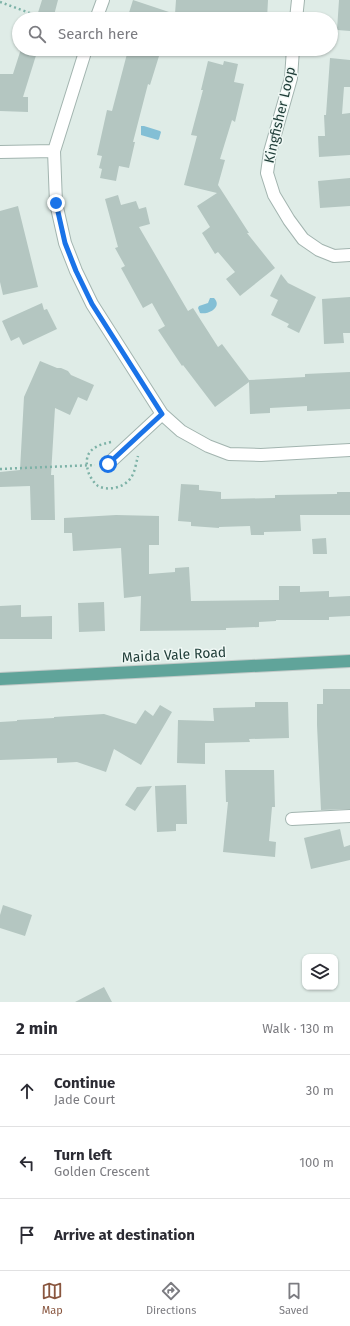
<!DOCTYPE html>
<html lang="en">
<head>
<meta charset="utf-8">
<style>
	:root { --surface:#fff; --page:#f2f2f3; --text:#2b2b33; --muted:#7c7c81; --line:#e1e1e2; --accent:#89563f }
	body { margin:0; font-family:"Fira Sans",sans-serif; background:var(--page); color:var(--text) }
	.controls { position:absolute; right:12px; bottom:12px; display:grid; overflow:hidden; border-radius:8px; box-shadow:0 1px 3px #0004 }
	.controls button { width:36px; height:36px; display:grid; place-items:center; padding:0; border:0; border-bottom:1px solid var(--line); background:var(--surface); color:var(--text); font:20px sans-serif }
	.stop { position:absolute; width:12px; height:12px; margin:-9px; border:3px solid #1a73e8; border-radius:50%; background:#fff }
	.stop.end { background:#1a73e8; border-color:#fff; box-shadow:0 1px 4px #0008 }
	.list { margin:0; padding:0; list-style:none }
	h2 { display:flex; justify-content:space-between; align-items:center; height:52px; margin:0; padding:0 16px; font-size:17px }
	h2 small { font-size:13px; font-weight:400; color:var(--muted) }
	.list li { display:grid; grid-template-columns:26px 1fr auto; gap:12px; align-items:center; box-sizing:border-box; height:72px; padding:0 16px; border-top:1px solid var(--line) }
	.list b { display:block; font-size:15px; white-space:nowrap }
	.list p { margin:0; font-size:13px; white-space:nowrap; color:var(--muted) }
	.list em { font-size:13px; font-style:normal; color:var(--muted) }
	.icon { flex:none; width:22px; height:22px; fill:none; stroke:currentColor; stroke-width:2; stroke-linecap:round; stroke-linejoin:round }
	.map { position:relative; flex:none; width:350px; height:1002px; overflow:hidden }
	.search { position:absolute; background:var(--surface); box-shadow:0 1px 3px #0004; left:12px; right:12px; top:12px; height:44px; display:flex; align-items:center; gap:10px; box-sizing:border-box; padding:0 14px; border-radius:22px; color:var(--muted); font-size:15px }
	.sheet { height:268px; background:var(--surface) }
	nav { display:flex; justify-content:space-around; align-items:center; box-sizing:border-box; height:56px; border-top:1px solid var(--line); background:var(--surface); font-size:11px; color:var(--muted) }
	nav a { display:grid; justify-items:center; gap:2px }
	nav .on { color:var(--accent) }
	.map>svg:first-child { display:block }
	.water { fill:#83bfd5 }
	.building { fill:#b4c6c1 }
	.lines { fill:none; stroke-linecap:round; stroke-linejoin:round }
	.minor-casing { stroke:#a2b4af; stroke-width:14 }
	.major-casing { stroke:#c0c9c7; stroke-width:14 }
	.path { stroke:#7db2a7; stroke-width:2.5; stroke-dasharray:2 3; stroke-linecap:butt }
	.minor { stroke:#fff; stroke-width:12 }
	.major { stroke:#60a49a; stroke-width:12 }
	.route { stroke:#1a73e8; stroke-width:5 }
	.labels { text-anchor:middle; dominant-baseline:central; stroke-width:3; stroke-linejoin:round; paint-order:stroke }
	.street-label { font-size:14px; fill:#1f3d38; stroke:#f0f8f5 }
</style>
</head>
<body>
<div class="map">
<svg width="350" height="1002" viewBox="0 0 350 1002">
	<rect width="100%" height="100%" fill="#dfece7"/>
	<path class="water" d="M141,126H144L160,131L161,132L159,139L158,140L141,135Z
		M210,298H214C223,307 208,315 200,313L198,308L199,306L208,303Z"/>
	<path class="building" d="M42,0H58L53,19H36Z
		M133,0L175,14L176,0H268L267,19H251L252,17L222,15V19H127Z
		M339,0H350V31L337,30Z
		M21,49H38L23,97H28V112L0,111V74H13Z
		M128,50L138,53L139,50L159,56L150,85L148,84L133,142H135L129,168L119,166L116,181L100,178L102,169L99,168L102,156L97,155L107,110L112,111Z
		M330,58L350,60V87H344L342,114L350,113V155L319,157L318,136H325L324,115H326Z
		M208,61L223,65L224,61L238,64L234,82L244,84L235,122L232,120L220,159L225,160L218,185L249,233H247L275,268L240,296L226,279L235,272L218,252L215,254L202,233L210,227L197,206L217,193L184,185L197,136L191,135L203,90H201Z
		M350,178V206L320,208L318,181Z
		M118,195L121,205L136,201L139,209L146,207L150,224L139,227L188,311L193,308L218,347L222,344L249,380L305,377V374L350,372V409L307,411V406L270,408V413L250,414L249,382L215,407L183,365L182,366L158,330L165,326L152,303L143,308L121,268L125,266L115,248L118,247L105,199Z
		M18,206L38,287L3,295L0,282V211Z
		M281,274L288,283L316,297L299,333L287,327L289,324L271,315L278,300L270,296Z
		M350,297V333H343L344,343L324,344L322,299Z
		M42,303L44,310L47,309L57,329L23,345L19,337L11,341L2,321Z
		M40,361L57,368H61L68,371L71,375L94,385L87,401L78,397L70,415L55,408L51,475H54L55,520H31L30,486L0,487V472L20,470L24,397Z
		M181,484L199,485V490L221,492V499L275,498V495L337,494V492H350V515H300L301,531L264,532V535H251L250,526L219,527V528L191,526V522L178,521Z
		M116,515L159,516V545H149V574L175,572V568L189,567L191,601L279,600V586H300V592L329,591V597L350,596V616L329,617V620H276V621L259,622V627L226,628V630L140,631L141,596L124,598L121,548L73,551L72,533H64V518Z
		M326,538L327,554H313L312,539Z
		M104,602L105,631L79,632L78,603Z
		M21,605V617L52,616V639H0V606Z
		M323,689H350V809L321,810L317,725V704H323Z
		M255,702H288L289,738L249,739L250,742L205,743V764L177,763L178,720L214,721L213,708L255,707Z
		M160,705L172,712L141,765L114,749L106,772L77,762L57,763V758L0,760V722L17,721V720L54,718V717L104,714L136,724L145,710L153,716Z
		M225,770H274L275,807H272L269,841L276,842L275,857L223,852L228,802H226Z
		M186,785L187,824H176V831L157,832L155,786Z
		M152,786L135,811L125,805L137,787Z
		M340,829L344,847L350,845V860L311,869L304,838Z
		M3,905L32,915L25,936L0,928V915Z
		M104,987L112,1002H75Z"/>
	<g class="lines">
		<defs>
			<path id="minor" d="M96,19L103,0
				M296,19L298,0
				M86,49L54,151L56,203L65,243L76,271L92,304L162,414L181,431L208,446L229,454L261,455L350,450
				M293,49L291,78L270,152L267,173L274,195L289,220L303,239L319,250L334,256L350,255
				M0,152L54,151
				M108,464L162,414
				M292,819L350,816"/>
			<path id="major" d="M0,679L350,661"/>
		</defs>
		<use href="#minor" class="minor-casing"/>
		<use href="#major" class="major-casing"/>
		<path class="path" d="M0,2L46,19
			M111,442C92,446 82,453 89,474C91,478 94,483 98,486C108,491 123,488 130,479C135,473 136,463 138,456
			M0,469L95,465"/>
		<use href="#minor" class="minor"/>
		<use href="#major" class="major"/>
	</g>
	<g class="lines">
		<path class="route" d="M56,203L65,243L76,271L92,304L162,414L108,464"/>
	</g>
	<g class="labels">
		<g class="street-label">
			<text transform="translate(280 115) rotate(-77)">Kingfisher Loop</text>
			<text transform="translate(174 655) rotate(-3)">Maida Vale Road</text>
		</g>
	</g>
</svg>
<div class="controls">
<button><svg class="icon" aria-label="layers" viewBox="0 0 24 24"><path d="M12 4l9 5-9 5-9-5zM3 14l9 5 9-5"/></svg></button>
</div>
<div class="stop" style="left:108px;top:464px"></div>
<div class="stop end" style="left:56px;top:203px"></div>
<div class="search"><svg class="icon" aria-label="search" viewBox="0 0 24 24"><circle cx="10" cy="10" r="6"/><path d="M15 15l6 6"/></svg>Search here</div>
</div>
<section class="sheet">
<h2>2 min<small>Walk · 130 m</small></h2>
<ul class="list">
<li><svg class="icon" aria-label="ahead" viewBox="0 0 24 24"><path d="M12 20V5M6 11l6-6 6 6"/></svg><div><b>Continue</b><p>Jade Court</p></div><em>30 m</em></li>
<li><svg class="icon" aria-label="left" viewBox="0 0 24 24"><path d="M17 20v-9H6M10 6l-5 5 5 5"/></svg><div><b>Turn left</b><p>Golden Crescent</p></div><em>100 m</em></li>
<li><svg class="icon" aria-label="arrive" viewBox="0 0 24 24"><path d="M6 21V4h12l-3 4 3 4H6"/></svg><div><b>Arrive at destination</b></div></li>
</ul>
</section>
<nav>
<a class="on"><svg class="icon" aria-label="map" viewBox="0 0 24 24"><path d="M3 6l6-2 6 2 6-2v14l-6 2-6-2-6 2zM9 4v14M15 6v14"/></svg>Map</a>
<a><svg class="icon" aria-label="directions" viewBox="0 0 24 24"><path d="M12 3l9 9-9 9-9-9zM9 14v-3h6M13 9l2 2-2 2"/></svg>Directions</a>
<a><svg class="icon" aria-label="saved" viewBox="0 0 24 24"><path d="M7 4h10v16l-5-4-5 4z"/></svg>Saved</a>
</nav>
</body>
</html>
